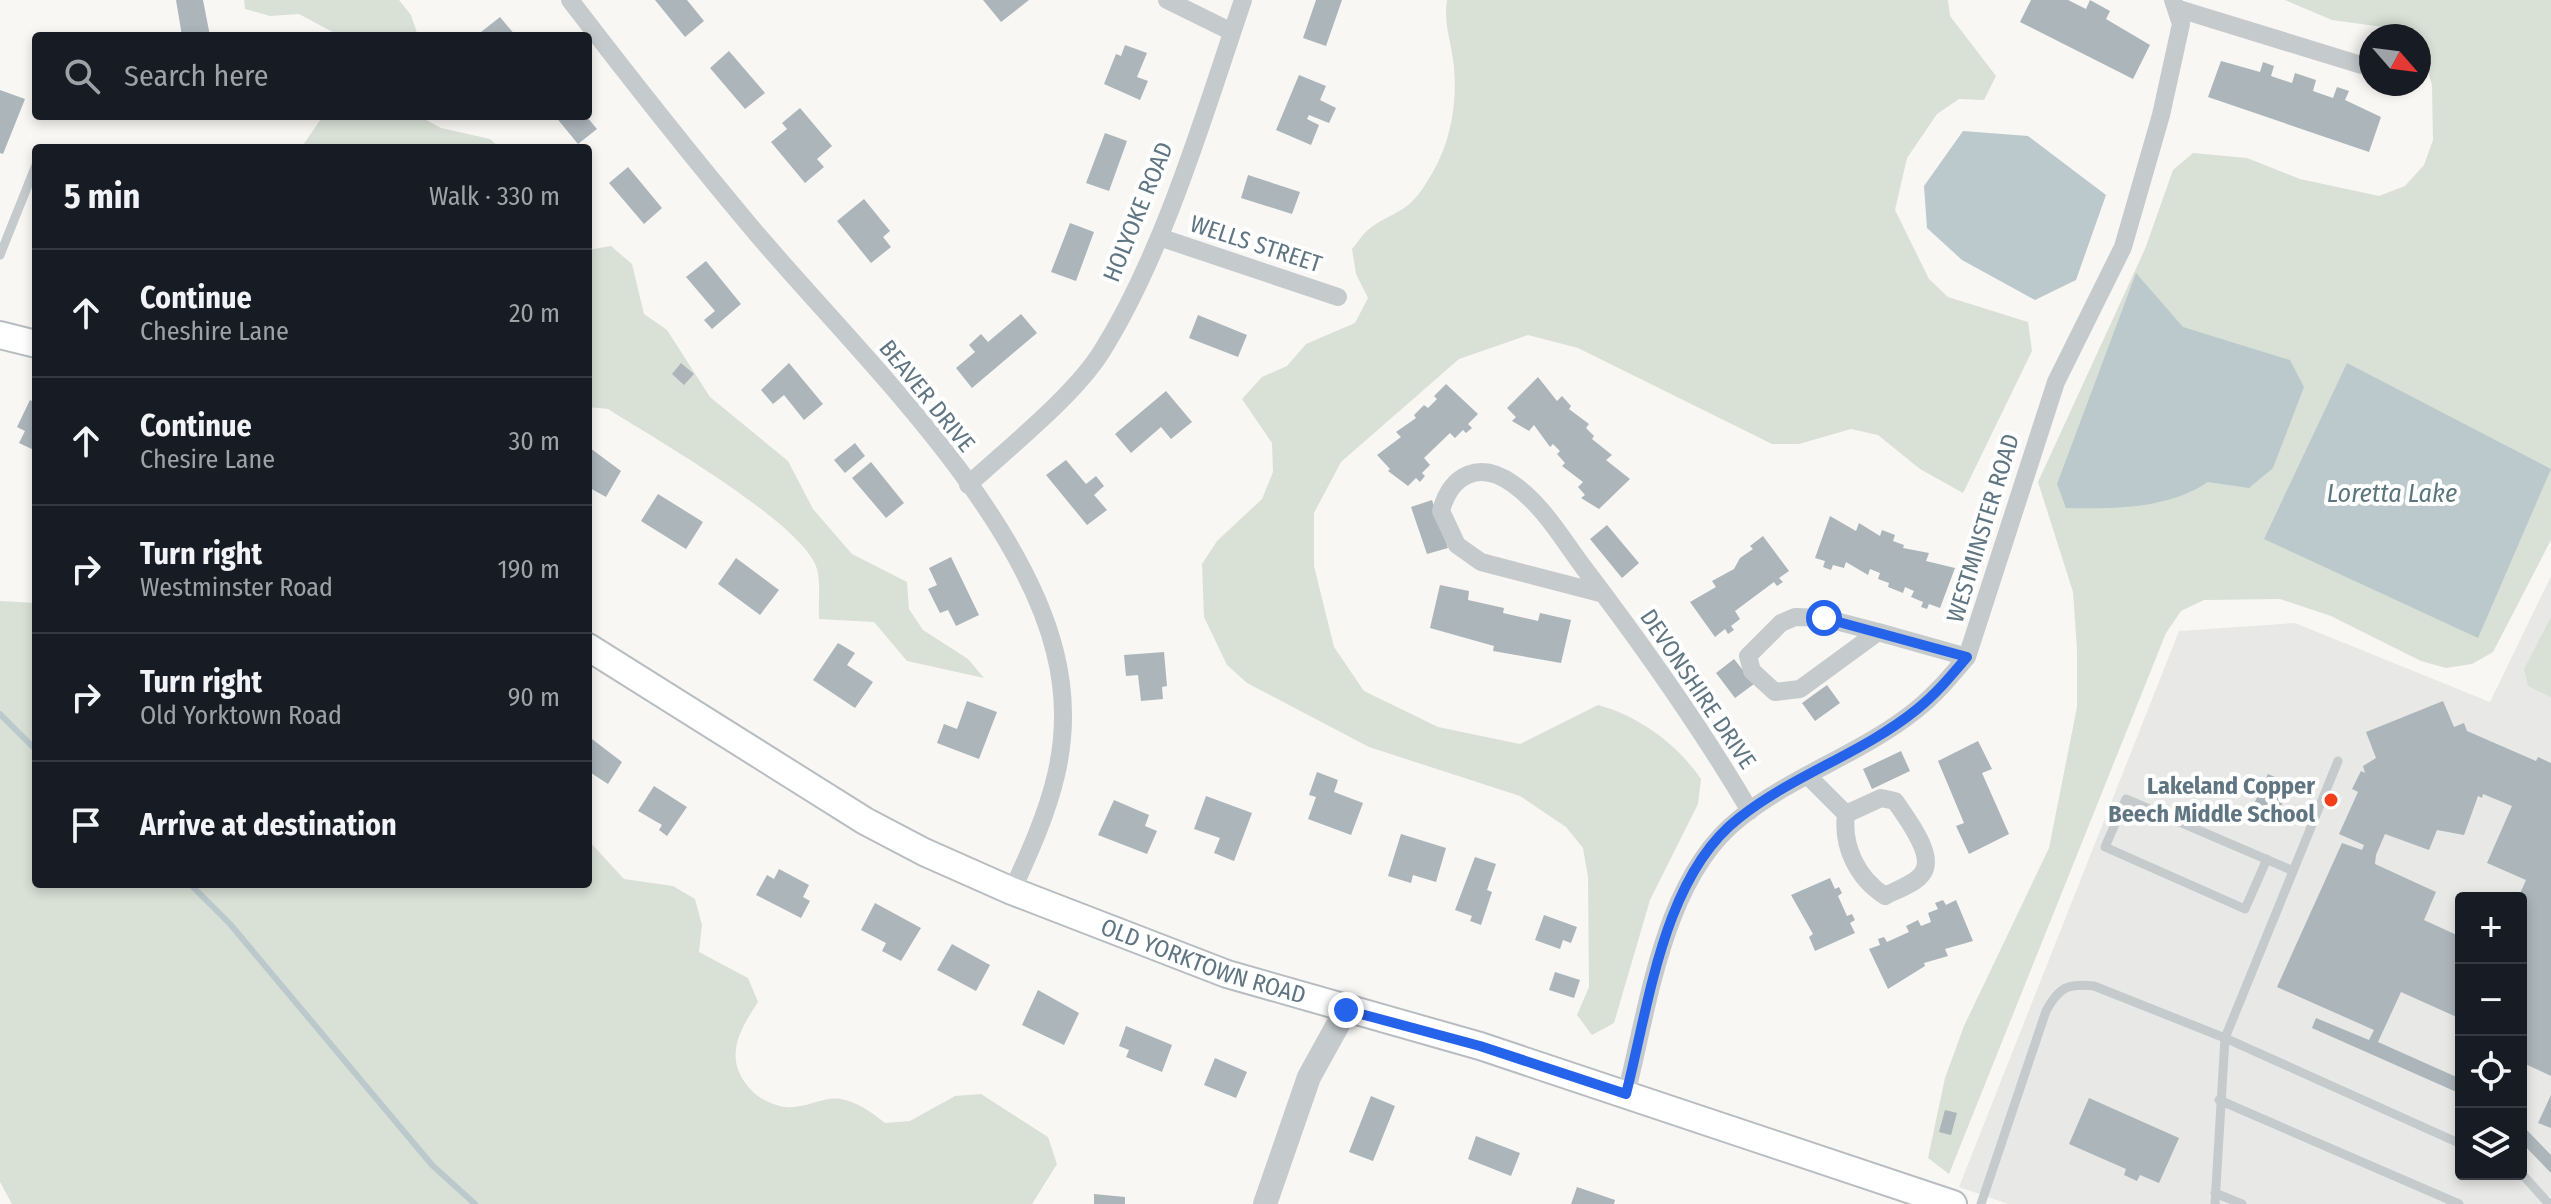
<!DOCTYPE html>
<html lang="en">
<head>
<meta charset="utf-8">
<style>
	:root { --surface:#171b24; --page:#242831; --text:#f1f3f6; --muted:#9ea1a6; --line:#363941 }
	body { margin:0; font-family:"Fira Sans Condensed",sans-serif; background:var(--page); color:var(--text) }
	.controls { position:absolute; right:24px; bottom:24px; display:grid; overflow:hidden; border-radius:8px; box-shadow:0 4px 12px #0003 }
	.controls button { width:72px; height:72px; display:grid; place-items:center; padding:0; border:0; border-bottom:2px solid var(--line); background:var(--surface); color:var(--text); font:40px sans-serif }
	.compass { position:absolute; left:2359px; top:24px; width:72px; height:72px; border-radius:50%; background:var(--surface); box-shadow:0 4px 12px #0003; rotate:118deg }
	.stop { position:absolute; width:24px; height:24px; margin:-18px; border:6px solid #2563eb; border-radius:50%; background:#fff }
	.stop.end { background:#2563eb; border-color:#fff; box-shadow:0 2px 8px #0008 }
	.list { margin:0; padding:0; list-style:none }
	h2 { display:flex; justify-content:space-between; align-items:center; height:104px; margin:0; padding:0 32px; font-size:34px }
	h2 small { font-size:26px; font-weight:400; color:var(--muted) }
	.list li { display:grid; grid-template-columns:52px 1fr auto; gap:24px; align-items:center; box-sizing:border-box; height:128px; padding:0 32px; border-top:2px solid var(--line) }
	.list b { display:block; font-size:30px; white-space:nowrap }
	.list p { margin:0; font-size:26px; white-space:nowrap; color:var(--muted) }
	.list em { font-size:26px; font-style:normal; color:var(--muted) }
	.icon { flex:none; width:44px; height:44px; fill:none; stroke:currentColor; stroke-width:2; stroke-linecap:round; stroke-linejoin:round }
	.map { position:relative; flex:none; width:2551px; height:1204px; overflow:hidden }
	.search { position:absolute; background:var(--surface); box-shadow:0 4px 12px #0003; left:32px; top:32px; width:560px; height:88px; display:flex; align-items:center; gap:20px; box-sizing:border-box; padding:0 28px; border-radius:8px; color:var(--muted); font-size:30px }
	.panel { position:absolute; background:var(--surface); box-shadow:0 4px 12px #0003; left:32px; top:144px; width:560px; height:744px; border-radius:8px }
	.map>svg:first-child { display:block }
	.built { fill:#e8e9e7; fill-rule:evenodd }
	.green { fill:#d9e0d5 }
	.water { fill:#bbc9cd }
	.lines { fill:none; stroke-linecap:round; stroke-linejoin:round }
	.stream { stroke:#bbc9cd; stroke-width:6 }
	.building { fill:#abb5ba }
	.secondary-casing { stroke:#b7bdc1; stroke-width:30 }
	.service { stroke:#c5cacd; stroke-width:9 }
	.minor { stroke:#c5cacd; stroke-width:18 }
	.tertiary { stroke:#c5cacd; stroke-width:24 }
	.secondary { stroke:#fff; stroke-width:26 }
	.route { stroke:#2563eb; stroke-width:10 }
	.poi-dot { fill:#f23e19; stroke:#fff; stroke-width:3 }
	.labels { text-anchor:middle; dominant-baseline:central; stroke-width:8; stroke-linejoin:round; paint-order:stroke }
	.street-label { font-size:24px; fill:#607582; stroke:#fff }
	.poi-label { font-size:24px; font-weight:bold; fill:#607582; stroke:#fff; text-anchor:end }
	.water-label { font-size:26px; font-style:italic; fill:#5a767c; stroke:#fff }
</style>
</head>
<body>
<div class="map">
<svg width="2551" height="1204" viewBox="0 0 2551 1204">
	<rect width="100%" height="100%" fill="#f8f7f4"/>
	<path class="built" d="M2551,576V1204H2008L1959,1187L2179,631L2295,623L2490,702ZM2461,898H2521V1174H2461Z"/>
	<path class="green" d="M244,0H399L411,15L418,36H340L299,14L270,16L245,9Z
		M1447,0H1948L1950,16L1996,76L1984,100L1959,99L1937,114L1907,158L1895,210L1929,279L1948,297L2028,322L2032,351L1963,493L1920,469L1878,435L1851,429L1799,444H1772L1578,348L1528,335L1459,359L1341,462L1314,513V566L1334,647L1364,691L1438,727L1520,744L1598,705C1639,716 1677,744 1701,779L1698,804L1650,900L1614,1023L1592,1035L1577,1015L1589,987L1588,877L1583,848L1566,827L1520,796L1369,747L1247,683L1227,665L1204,617L1202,564L1217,541L1262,499L1273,472L1272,443L1242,399L1262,377L1287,366L1306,344L1355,323L1368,298L1356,274L1352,249C1357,243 1362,235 1368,230C1384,216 1403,214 1418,195C1447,157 1458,114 1454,67C1452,44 1443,23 1447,0Z
		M2285,0H2551V540L2493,652L2472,664L2446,668L2421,661L2331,616L2280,599L2204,600L2181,611L2166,633L1949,1174L1928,1158L1945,1078L1964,1026L2049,848L2077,707V649L2073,592L2038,482L2145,249L2173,170L2193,153L2247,158L2300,179L2379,196L2405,186L2424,165L2433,140L2432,85L2424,57L2419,54V36H2394L2383,27L2332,20Z
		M323,116H419L441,128L490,139L500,148H301Z
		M611,246L632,264L644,314L667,330L710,397L788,461L813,509L852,554L907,582L909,609L923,630L968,659L984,678L907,661L874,622L819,619C818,604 821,584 817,569C805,524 652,437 608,409L588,407V250Z
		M0,601L36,603V884H588V840L624,879L673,886L695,899L702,925L699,952L748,978L758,1002C737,1034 723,1060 752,1091C759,1099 776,1106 786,1107C805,1109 824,1096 841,1099C860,1103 871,1112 885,1123L910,1121L955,1096L981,1094L1048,1137L1057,1164L1032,1204H12L0,1182Z
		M2551,617V697L2528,686L2524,669Z"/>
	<path class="water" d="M1963,131L2028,136L2106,195L2076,280L2035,300L1962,260L1927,228L1924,186Z
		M2136,273L2183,327L2290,360L2304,387L2273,468L2249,488L2208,482C2167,509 2115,509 2066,508L2057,484Z
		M2347,363L2551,469L2478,638L2264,539Z"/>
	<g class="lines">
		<path class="stream" d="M0,714L36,750
			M190,884L230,924L432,1165L475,1204"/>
	</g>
	<path class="building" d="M176,0H203L210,36H182Z
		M655,0H687L704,21L685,37Z
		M983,0H1029L1001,22Z
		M1316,0H1342L1326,46L1303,38Z
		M2031,0H2068L2086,9L2090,0L2110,11L2106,19L2150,45L2133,79L2020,22Z
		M500,17L516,36H485L481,32Z
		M1125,45L1147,53L1137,77L1148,81L1140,100L1104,84L1116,54L1121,56Z
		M729,51L765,93L745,109L710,68Z
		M2221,61L2260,72L2263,62L2274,66L2271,76L2292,83L2295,73L2316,80L2313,91L2333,98L2337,87L2349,91L2345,100L2381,117L2369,152L2208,97Z
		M1299,75L1326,86L1320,100L1336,108L1329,123L1309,115L1307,119L1319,125L1311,145L1276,130Z
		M0,90L25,99L3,154L0,153Z
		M800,108L832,146L817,159L824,167L805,183L771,142L787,129L782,123Z
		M555,116H586L597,129L578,144Z
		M1105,133L1127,141L1109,191L1086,183Z
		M628,167L662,208L644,224L609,183Z
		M1248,175L1300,192L1292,214L1241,198Z
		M864,199L890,231L883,237L891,247L871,263L837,221Z
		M1070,223L1094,232L1076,281L1051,272Z
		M706,261L741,304L712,329L704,320L715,311L686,277Z
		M1021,314L1037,333L972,388L956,368L975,352L969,345L981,334L988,342Z
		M1198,315L1247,335L1238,357L1189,338Z
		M681,363L694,374L684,385L672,374Z
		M789,363L823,404L804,420L784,395L773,404L761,390Z
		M1538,377L1557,401L1562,396L1571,406L1569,409L1589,424L1586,428L1594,436L1592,439L1612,455L1606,460L1630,479L1599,509L1581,498L1585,495L1578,487L1583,482L1562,466L1565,463L1557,454L1560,451L1553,444L1550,447L1534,425L1529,431L1512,421L1516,417L1507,408Z
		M1446,384L1478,414L1468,424L1472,428L1466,433L1463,430L1455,438L1450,433L1424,458L1430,465L1422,473L1425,476L1420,482L1416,478L1408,486L1388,471L1390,469L1377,455L1401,437L1396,432L1416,418L1414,415L1424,405L1428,408L1437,399L1434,396Z
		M1166,391L1192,422L1171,439L1161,427L1131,453L1115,434Z
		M30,400L36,403V451L19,443L25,431L17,427Z
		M855,443L865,456L845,473L834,460Z
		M590,448L621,471L606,497L588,487Z
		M1066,460L1086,484L1096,476L1104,486L1094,495L1107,510L1087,525L1046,475Z
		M871,462L904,503L886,518L852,478Z
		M658,494L703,522L686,549L641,521Z
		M1432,500L1448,548L1427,554L1411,507Z
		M1830,516L1856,531L1859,523L1880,536L1882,530L1895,535L1893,541L1904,545L1903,548L1929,553L1926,561L1955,568L1940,608L1929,604L1927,609L1921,607L1923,602L1911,597L1914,591L1905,587L1903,593L1888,587L1889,583L1878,579L1880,573L1870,569L1868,575L1846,562L1844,568L1833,565L1831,570L1823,567L1825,561L1815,558Z
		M1607,525L1639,563L1622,578L1590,539Z
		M1763,536L1789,571L1779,578L1783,582L1777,586L1774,582L1735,611L1740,619L1731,626L1734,630L1728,634L1725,629L1715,637L1690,602L1716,587L1712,581L1734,569L1740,558L1753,549L1750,546Z
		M951,557L979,615L956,626L948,610L940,613L928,589L937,585L929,568Z
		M736,558L779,590L760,615L718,584Z
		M1440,585L1469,591L1468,600L1504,608L1503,613L1538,621L1540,613L1571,620L1561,663L1493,651L1494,646L1430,628Z
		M838,643L855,653L847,665L873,682L855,708L813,680Z
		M1164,652L1167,686L1162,687L1163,699L1141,701L1138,675L1126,676L1124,655Z
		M1734,659L1754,684L1735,698L1716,673Z
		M1827,685L1840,703L1815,721L1802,703Z
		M967,701L997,712L979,759L937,743L944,724L957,729Z
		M2443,701L2454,727L2464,723L2467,731L2536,761L2538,757L2551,763V1076L2521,1062V898H2518L2526,880L2487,863L2512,806L2483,794L2482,798L2478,796L2464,835L2437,830L2429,850L2385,834L2376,855L2375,864L2436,892L2424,920L2461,937V1019L2401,992L2378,1042L2461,1079V1094L2312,1028L2316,1018L2369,1040L2374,1030L2277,987L2342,843L2362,850L2364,845L2339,834L2358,792L2352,789L2361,771L2365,773L2363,766L2376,758L2366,732Z
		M588,736L622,762L608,784L588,771Z
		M1978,741L1992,769L1982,773L2009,834L1969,854L1956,826L1964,823L1938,761Z
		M1901,751L1910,771L1872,789L1863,769Z
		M1317,772L1338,780L1334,792L1363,803L1351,835L1308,819L1316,797L1309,795Z
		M2268,774L2291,784L2277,815L2254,804Z
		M654,786L687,807L667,836L659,830L662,825L638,811Z
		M1206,796L1252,813L1234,861L1214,853L1220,838L1194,829Z
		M1114,800L1149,815L1145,826L1157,831L1147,854L1098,835Z
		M1401,834L1446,848L1436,882L1413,875L1411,883L1388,876Z
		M1475,857L1496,864L1487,890L1492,892L1481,925L1470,921L1472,916L1455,910Z
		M779,869L809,885L803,897L810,901L801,918L756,895L767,875L774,879Z
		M1830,878L1835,889L1839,887L1842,893L1838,896L1847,916L1852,914L1855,920L1850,923L1855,933L1815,951L1809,937L1813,934L1791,895Z
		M1943,900L1946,905L1956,900L1973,941L1945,949L1948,956L1924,963L1925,966L1888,989L1869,949L1880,945L1878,939L1884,937L1887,942L1909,932L1906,926L1918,920L1921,926L1931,922L1928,913L1938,909L1935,903Z
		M875,903L921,928L901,961L882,951L886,943L861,930Z
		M1544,915L1577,927L1571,943L1563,940L1560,949L1535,940Z
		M952,944L990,965L976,991L937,970Z
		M1555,972L1580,980L1574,998L1549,990Z
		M1038,990L1079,1013L1064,1045L1022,1025Z
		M1126,1026L1172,1045L1162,1072L1126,1057L1129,1050L1119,1046Z
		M1215,1058L1247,1072L1236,1098L1204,1085Z
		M2551,1095V1128L2538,1123Z
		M1371,1096L1395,1106L1373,1161L1349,1152Z
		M2089,1098L2179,1138L2159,1183L2140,1175L2137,1181L2124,1175L2126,1169L2069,1144Z
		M1945,1110L1957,1113L1951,1135L1939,1132Z
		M2521,1124L2551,1155V1173L2521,1142Z
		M1476,1136L1520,1153L1511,1176L1468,1159Z
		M1577,1187L1615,1200L1614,1204H1571Z
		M1094,1194L1125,1197V1204H1094Z"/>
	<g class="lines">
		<defs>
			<g id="secondary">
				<path d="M0,335L36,344"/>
				<path id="s1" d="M588,647L865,821L924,852L1012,891L1227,974L1480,1046L1953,1204"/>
			</g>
		</defs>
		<use href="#secondary" class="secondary-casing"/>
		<path class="service" d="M0,255L36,165
			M2267,859L2245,909L2105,847L2126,799L2291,870
			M2219,1100L2459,1204
			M2521,1173L2549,1204
			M2215,1193L2242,1204
			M1981,1204L2046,1011C2059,987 2068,983 2094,986L2225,1038L2338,761
			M2215,1204L2225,1038L2461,1144"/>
		<path class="minor" d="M570,0C629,77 689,153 751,227C850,345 1018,502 1055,652C1078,743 1049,810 1012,891
			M1167,0L1232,32
			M2179,9L2371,68
			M1159,237L1338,297
			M968,485C1007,449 1075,395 1102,351C1164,252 1205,112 1243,0
			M1604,594L1481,562L1457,545L1441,511C1451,474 1480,460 1513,484C1543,505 1563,540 1584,568C1644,647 1700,726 1750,811
			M1795,617L1824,618L1878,632L1800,689L1775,692L1752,671L1748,656L1781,623Z
			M1878,632L1967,657
			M1808,776L1846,814
			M1881,798L1895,801C1905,816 1937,856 1922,874C1915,884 1896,890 1885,896C1857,878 1842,846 1846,814Z
			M1626,1094C1649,1005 1663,878 1740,818C1793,775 1863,753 1916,710C1936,694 1951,676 1967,657L2056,382L2123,247L2161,115L2181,24L2173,0"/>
		<path class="tertiary" d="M1265,1204L1309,1077L1346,1010"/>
		<use href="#secondary" class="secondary"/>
	</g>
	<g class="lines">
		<path class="route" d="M1346,1010L1480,1046L1626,1094C1649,1005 1663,877 1739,818C1793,775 1863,753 1916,710C1936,694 1951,676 1967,657L1824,618"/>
	</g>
	<circle class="poi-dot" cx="2331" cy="800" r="8"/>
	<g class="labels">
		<g class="street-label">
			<text transform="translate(1138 212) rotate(-68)">HOLYOKE ROAD</text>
			<text transform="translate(1256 244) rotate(18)">WELLS STREET</text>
			<text transform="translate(927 396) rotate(51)">BEAVER DRIVE</text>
			<text transform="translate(1983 528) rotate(-73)">WESTMINSTER ROAD</text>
			<text transform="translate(1698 689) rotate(56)">DEVONSHIRE DRIVE</text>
			<text stroke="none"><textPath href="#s1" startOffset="694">OLD YORKTOWN ROAD</textPath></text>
		</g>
		<g class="poi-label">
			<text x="2315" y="786">Lakeland Copper<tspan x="2315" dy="28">Beech Middle School</tspan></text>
		</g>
		<g class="water-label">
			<text x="2392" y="493">Loretta Lake</text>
		</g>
	</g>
</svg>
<div class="controls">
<button>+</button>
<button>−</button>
<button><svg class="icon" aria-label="locate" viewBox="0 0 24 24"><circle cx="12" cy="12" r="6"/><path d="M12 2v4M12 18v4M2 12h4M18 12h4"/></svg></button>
<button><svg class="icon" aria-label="layers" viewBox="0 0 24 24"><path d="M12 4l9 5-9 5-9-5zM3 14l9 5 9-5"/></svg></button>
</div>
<svg class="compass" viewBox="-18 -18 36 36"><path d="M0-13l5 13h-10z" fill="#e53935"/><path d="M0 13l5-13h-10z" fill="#9ea1a6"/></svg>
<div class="stop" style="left:1824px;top:618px"></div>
<div class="stop end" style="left:1346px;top:1010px"></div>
<div class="search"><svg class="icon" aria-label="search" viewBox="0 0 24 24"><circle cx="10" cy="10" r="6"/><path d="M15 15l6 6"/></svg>Search here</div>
<section class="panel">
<h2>5 min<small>Walk · 330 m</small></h2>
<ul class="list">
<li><svg class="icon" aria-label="ahead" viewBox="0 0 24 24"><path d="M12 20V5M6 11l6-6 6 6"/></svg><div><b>Continue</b><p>Cheshire Lane</p></div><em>20 m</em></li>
<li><svg class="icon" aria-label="ahead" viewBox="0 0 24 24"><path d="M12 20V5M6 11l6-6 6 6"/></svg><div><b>Continue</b><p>Chesire Lane</p></div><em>30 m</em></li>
<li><svg class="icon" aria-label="right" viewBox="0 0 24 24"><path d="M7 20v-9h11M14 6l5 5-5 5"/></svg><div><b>Turn right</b><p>Westminster Road</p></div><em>190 m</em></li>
<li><svg class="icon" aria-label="right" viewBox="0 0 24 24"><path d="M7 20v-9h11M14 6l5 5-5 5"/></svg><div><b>Turn right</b><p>Old Yorktown Road</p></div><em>90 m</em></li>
<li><svg class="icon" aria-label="arrive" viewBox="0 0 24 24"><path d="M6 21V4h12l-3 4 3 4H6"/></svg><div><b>Arrive at destination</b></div></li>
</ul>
</section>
</div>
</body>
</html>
